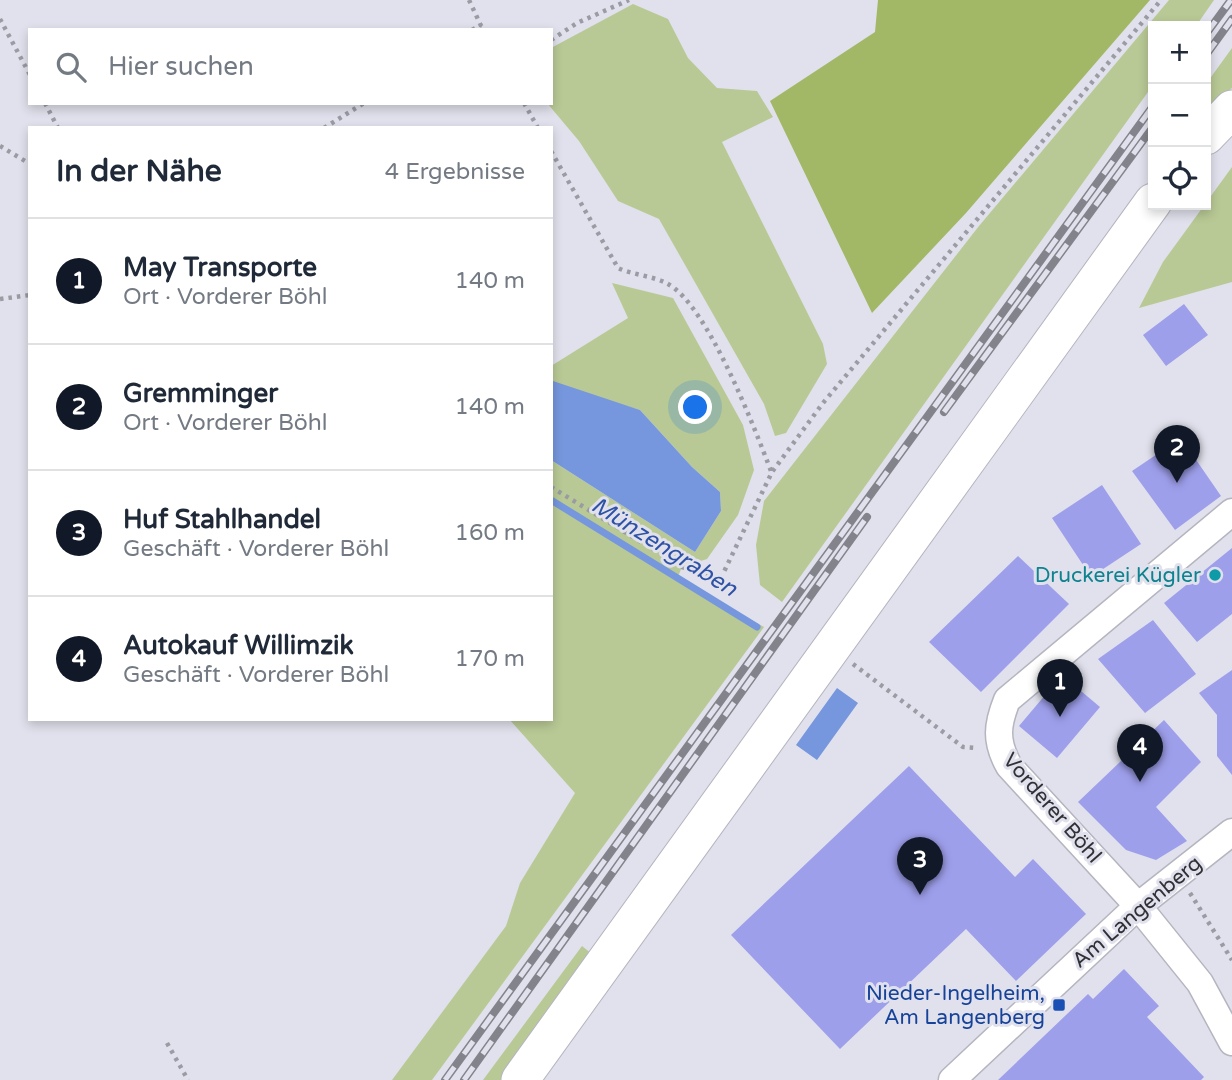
<!DOCTYPE html>
<html lang="de">
<head>
<meta charset="utf-8">
<style>
	:root { --surface:#fff; --page:#f2f2f3; --text:#1f2937; --muted:#747a83; --line:#e0e1e3; --accent:#111827 }
	body { margin:0; font-family:"Varela Round",sans-serif; background:var(--page); color:var(--text) }
	.controls { position:absolute; right:21px; top:21px; display:grid; overflow:hidden; border-radius:0px; box-shadow:0 4px 10px #0003 }
	.controls button { width:63px; height:63px; display:grid; place-items:center; padding:0; border:0; border-bottom:2px solid var(--line); background:var(--surface); color:var(--text); font:35px sans-serif }
	.you { position:absolute; left:696px; top:408px; width:24px; height:24px; margin:-18px; border:5px solid #fff; border-radius:50%; background:#1a73e8; box-shadow:0 0 0 10px #1a73e833 }
	.badge { display:grid; place-items:center; width:46px; height:46px; border-radius:50%; background:var(--accent); color:#fff; font-size:23px; font-weight:700 }
	.pin { position:absolute; translate:-50% -58px; filter:drop-shadow(0 2px 4px #0008) }
	.pin::after { content:''; position:absolute; top:37px; width:24px; height:21px; background:inherit; clip-path:polygon(0 0,100% 0,50% 100%) }
	.list { margin:0; padding:0; list-style:none }
	h2 { display:flex; justify-content:space-between; align-items:center; height:91px; margin:0; padding:0 28px; font-size:30px }
	h2 small { font-size:23px; font-weight:400; color:var(--muted) }
	.list li { display:grid; grid-template-columns:46px 1fr auto; gap:21px; align-items:center; box-sizing:border-box; height:126px; padding:0 28px; border-top:2px solid var(--line) }
	.list b { display:block; font-size:26px; white-space:nowrap }
	.list p { margin:0; font-size:23px; white-space:nowrap; color:var(--muted) }
	.list em { font-size:23px; font-style:normal; color:var(--muted) }
	.icon { flex:none; width:38px; height:38px; fill:none; stroke:currentColor; stroke-width:2; stroke-linecap:round; stroke-linejoin:round }
	.map { position:relative; flex:none; width:1232px; height:1080px; overflow:hidden }
	.search { position:absolute; background:var(--surface); box-shadow:0 4px 10px #0003; left:28px; top:28px; width:525px; height:77px; display:flex; align-items:center; gap:18px; box-sizing:border-box; padding:0 24px; border-radius:0px; color:var(--muted); font-size:26px }
	.panel { position:absolute; background:var(--surface); box-shadow:0 4px 10px #0003; left:28px; top:126px; width:525px; height:595px; border-radius:0px }
	.map>svg:first-child { display:block }
	.green { fill:#b9c995 }
	.forest { fill:#a2b867 }
	.water { fill:#7697dd }
	.lines { fill:none; stroke-linecap:round; stroke-linejoin:round }
	.stream { stroke:#7697dd; stroke-width:7 }
	.building { fill:#9e9feb }
	.minor-casing { stroke:#b4b5bf; stroke-width:29 }
	.secondary-casing { stroke:#b4b5bf; stroke-width:39 }
	.path { stroke:#9a9ba3; stroke-width:4.5; stroke-dasharray:3.5 5; stroke-linecap:butt }
	.minor { stroke:#fff; stroke-width:26 }
	.secondary { stroke:#fff; stroke-width:37 }
	.rail-casing { stroke:#83848b; stroke-width:8 }
	.rail { stroke:#e0e1ec; stroke-width:5; stroke-dasharray:16; stroke-linecap:butt }
	.culture-dot { fill:#0f9aa8; stroke:#e0e1ec; stroke-width:2.5 }
	.transit-dot { fill:#1a4fb4; stroke:#e0e1ec; stroke-width:2.5 }
	.labels { text-anchor:middle; dominant-baseline:central; stroke-width:6; stroke-linejoin:round; paint-order:stroke }
	.culture-label { font-size:21px; fill:#0d838f; stroke:#e0e1ec; text-anchor:end }
	.street-label { font-size:21px; fill:#303135; stroke:#e0e1ec }
	.transit-label { font-size:21px; fill:#164399; stroke:#e0e1ec; text-anchor:end }
	.water-label { font-size:23px; font-style:italic; fill:#2e52a5; stroke:#e0e1ec }
</style>
</head>
<body>
<div class="map">
<svg width="1232" height="1080" viewBox="0 0 1232 1080">
	<rect width="100%" height="100%" fill="#e0e1ec"/>
	<path class="green" d="M1169,0H1214L1196,26H1153V85L782,602L760,585L756,545L764,501L979,226Z
		M633,4L668,19L688,58L717,88L757,91L773,117L722,142L823,344L827,364L786,433L775,436L764,404L659,219L618,201L579,141L547,103H551V48Z
		M1232,48V88L1206,111V84Z
		M1232,167V282L1139,308L1163,262Z
		M612,283L673,298L743,425L754,470L738,515L707,559L682,567L677,579L764,627L432,1080H392L506,926L520,883L575,793L509,719H551V460L695,552L721,511L720,492L692,467L640,410L551,383V366L628,318Z
		M582,946L592,954L501,1080H483Z"/>
	<path class="forest" d="M878,0H1150L966,213L872,313L770,101L875,32Z"/>
	<path class="water" d="M553,381L640,410L692,467L720,492L721,511L695,552L551,460Z
		M837,688L858,703L817,760L796,745Z"/>
	<g class="lines">
		<path class="stream" d="M551,500L757,627"/>
	</g>
	<path class="building" d="M1184,304L1208,335L1166,366L1143,335Z
		M1181,438L1221,496L1175,530L1132,471Z
		M1102,485L1141,544L1091,577L1052,518Z
		M1232,548V614L1197,642L1164,603Z
		M1018,556L1069,604L981,692L929,642Z
		M1153,620L1196,674L1145,713L1098,659Z
		M1232,670V775L1217,756V715L1199,693Z
		M1062,675L1100,707L1057,758L1019,726Z
		M1164,720L1201,762L1156,807L1187,841L1156,860L1126,850L1078,802Z
		M909,766L1015,877L1033,859L1086,914L1016,981L966,929L840,1049L731,935Z
		M1124,969L1159,1006L1147,1017L1204,1077L1201,1080H998L1088,994L1093,999Z"/>
	<g class="lines">
		<defs>
			<path id="minor" d="M1232,512L1007,700C997,725 995,741 1009,766L1138,906L1200,983L1232,1042
				M952,1080L1138,906L1232,832"/>
			<path id="secondary" d="M1206,136L1232,109
				M520,1080L1153,202"/>
		</defs>
		<use href="#minor" class="minor-casing"/>
		<use href="#secondary" class="secondary-casing"/>
		<path class="path" d="M469,0L483,30
			M0,19L30,75
			M472,30L481,25
			M551,40L577,23L629,0
			M45,103L58,128
			M524,103L538,128
			M324,128L364,103
			M0,146L30,164
			M551,151L618,268C633,275 654,276 668,284C708,306 754,427 771,471
			M0,299L30,295
			M551,487L682,567L720,580L772,472L823,403L1161,0
			M853,664L963,747L977,748
			M1190,893L1232,960
			M167,1043L188,1080"/>
		<use href="#minor" class="minor"/>
		<use href="#secondary" class="secondary"/>
		<defs>
			<path id="rail" d="M1206,34L1231,0
				M1206,55L1232,19
				M944,412L1153,127
				M445,1080L1153,106
				M464,1080L867,517"/>
		</defs>
		<use href="#rail" class="rail-casing"/>
		<use href="#rail" class="rail"/>
	</g>
	<circle class="culture-dot" cx="1215" cy="575" r="7"/>
	<rect class="transit-dot" x="1052" y="998" width="14" height="14" rx="3.5"/>
	<g class="labels">
		<g class="culture-label">
			<text x="1201" y="575">Druckerei Kügler</text>
		</g>
		<g class="street-label">
			<text transform="translate(1052 808) rotate(49)">Vorderer Böhl</text>
			<text transform="translate(1137 912) rotate(-40)">Am Langenberg</text>
		</g>
		<g class="transit-label">
			<text x="1045" y="993">Nieder-Ingelheim,<tspan x="1045" dy="24">Am Langenberg</tspan></text>
		</g>
		<g class="water-label">
			<text transform="translate(664 547) rotate(32)">Münzengraben</text>
		</g>
	</g>
</svg>
<div class="controls">
<button>+</button>
<button>−</button>
<button><svg class="icon" aria-label="locate" viewBox="0 0 24 24"><circle cx="12" cy="12" r="6"/><path d="M12 2v4M12 18v4M2 12h4M18 12h4"/></svg></button>
</div>
<div class="you"></div>
<div class="pin badge" style="left:1060px;top:717px">1</div>
<div class="pin badge" style="left:1177px;top:483px">2</div>
<div class="pin badge" style="left:920px;top:895px">3</div>
<div class="pin badge" style="left:1140px;top:782px">4</div>
<div class="search"><svg class="icon" aria-label="search" viewBox="0 0 24 24"><circle cx="10" cy="10" r="6"/><path d="M15 15l6 6"/></svg>Hier suchen</div>
<section class="panel">
<h2>In der Nähe<small>4 Ergebnisse</small></h2>
<ul class="list">
<li><span class="badge">1</span><div><b>May Transporte</b><p>Ort · Vorderer Böhl</p></div><em>140 m</em></li>
<li><span class="badge">2</span><div><b>Gremminger</b><p>Ort · Vorderer Böhl</p></div><em>140 m</em></li>
<li><span class="badge">3</span><div><b>Huf Stahlhandel</b><p>Geschäft · Vorderer Böhl</p></div><em>160 m</em></li>
<li><span class="badge">4</span><div><b>Autokauf Willimzik</b><p>Geschäft · Vorderer Böhl</p></div><em>170 m</em></li>
</ul>
</section>
</div>
</body>
</html>
